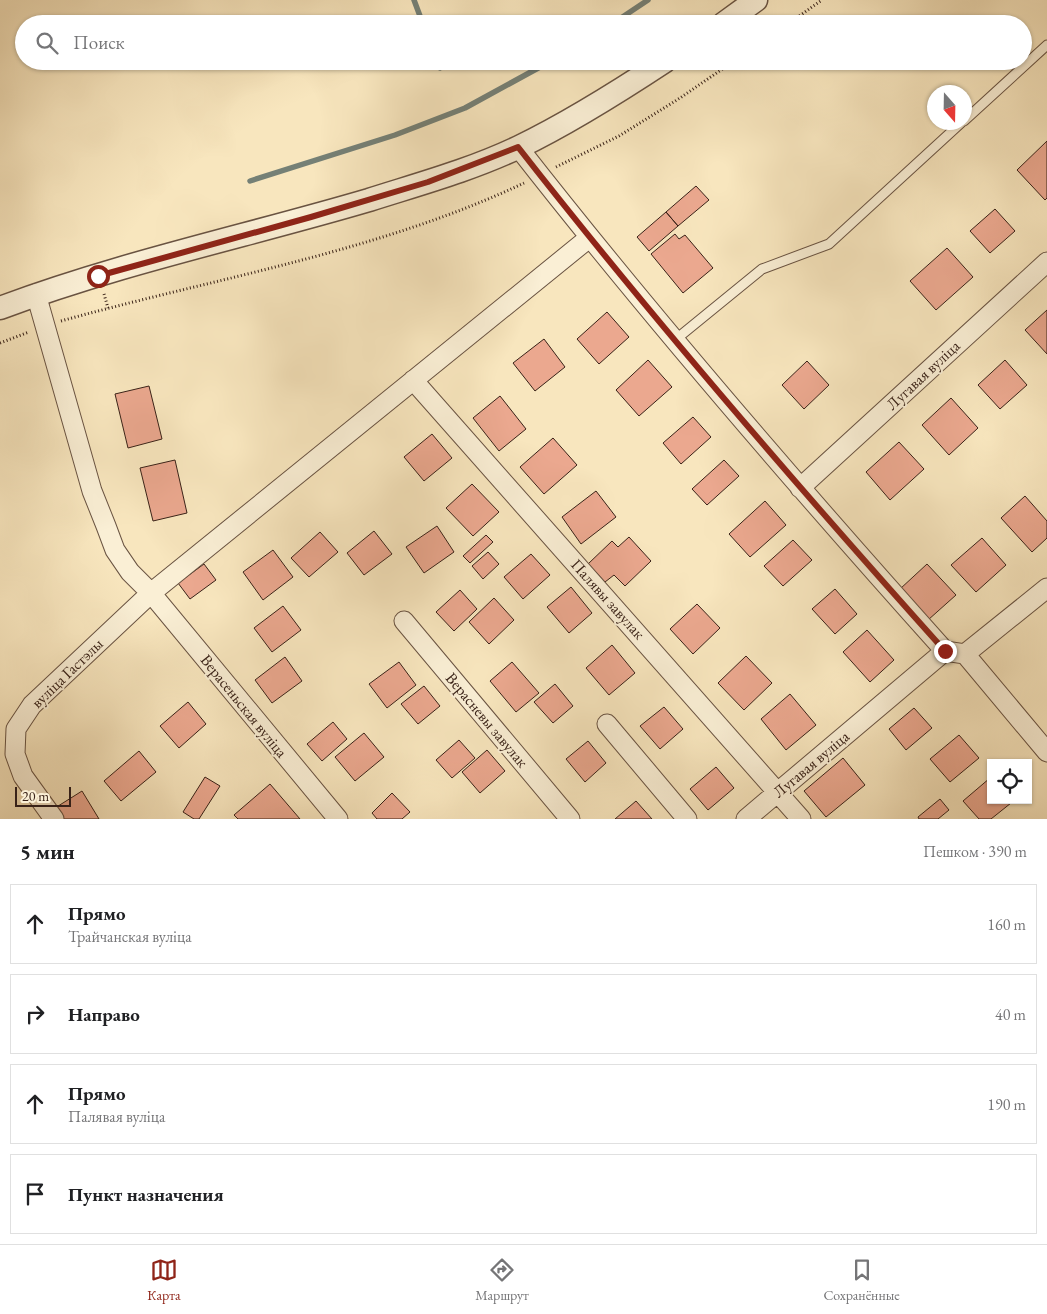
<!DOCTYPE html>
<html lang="ru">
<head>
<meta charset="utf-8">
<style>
	:root { --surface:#fff; --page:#f2f2f2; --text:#202124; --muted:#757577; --line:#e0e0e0; --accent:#8f2418 }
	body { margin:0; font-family:"EB Garamond",serif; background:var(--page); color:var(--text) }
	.controls { position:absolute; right:15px; bottom:15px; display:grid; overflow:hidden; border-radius:0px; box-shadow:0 1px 4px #0004 }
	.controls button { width:45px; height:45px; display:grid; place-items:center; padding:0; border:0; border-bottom:1px solid var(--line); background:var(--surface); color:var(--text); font:25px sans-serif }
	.compass { position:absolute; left:927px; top:85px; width:45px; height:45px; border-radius:50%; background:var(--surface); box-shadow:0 1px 4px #0004; rotate:160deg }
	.scale { position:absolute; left:15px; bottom:12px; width:56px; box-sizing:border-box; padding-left:5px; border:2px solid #392218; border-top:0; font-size:14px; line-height:18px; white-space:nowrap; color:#392218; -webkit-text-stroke:4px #faefd5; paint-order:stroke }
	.stop { position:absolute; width:15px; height:15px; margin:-11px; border:4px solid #8f2418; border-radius:50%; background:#fff }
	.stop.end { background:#8f2418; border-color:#fff; box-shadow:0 1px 5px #0008 }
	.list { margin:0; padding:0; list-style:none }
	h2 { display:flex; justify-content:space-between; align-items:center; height:65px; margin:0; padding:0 20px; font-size:21px }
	h2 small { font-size:16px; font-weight:400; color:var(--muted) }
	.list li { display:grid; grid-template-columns:32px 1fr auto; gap:15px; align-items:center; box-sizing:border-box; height:80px; margin:0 10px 10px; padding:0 10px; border:1px solid var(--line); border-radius:0px }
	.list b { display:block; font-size:19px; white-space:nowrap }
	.list p { margin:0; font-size:16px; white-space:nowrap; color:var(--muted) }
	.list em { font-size:16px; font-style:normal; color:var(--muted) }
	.icon { flex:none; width:28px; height:28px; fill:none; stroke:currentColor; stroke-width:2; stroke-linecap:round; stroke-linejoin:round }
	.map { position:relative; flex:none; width:1047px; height:819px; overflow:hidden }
	.search { position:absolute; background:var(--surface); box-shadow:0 1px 4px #0004; left:15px; right:15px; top:15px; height:55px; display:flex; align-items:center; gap:12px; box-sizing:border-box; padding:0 18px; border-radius:28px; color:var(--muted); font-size:19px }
	.sheet { height:425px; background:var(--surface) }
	nav { display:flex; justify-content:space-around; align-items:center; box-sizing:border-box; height:70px; border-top:1px solid var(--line); background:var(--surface); font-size:14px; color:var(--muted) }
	nav a { display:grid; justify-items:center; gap:2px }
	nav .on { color:var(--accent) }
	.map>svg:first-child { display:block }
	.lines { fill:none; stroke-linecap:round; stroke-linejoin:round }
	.stream { stroke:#758076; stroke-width:5.5 }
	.building { fill:#eba88f; stroke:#392218 }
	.service-casing { stroke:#695342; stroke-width:11 }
	.minor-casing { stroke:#695342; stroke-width:21 }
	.tertiary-casing { stroke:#695342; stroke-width:25 }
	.path { stroke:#392218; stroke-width:3; stroke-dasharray:1 2.5; stroke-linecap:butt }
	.service { stroke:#faefd5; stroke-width:9 }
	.minor { stroke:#faefd5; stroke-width:19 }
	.tertiary { stroke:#faefd5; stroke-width:22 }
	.route { stroke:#8f2418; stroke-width:6 }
	.labels { text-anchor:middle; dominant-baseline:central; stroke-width:4; stroke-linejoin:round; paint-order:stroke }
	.street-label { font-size:16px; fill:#392218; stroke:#faefd5 }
</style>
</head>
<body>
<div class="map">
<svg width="1047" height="819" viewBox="0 0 1047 819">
	<rect width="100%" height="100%" fill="#f8e6be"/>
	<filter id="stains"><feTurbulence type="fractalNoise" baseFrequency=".004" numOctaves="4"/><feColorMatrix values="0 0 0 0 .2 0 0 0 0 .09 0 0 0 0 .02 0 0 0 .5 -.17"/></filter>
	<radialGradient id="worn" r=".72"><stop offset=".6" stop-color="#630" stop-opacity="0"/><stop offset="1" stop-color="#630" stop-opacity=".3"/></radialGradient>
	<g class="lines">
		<path class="stream" d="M414,0L423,24
			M612,24L648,0
			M437,61L440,68
			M250,181L395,135L465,108L551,61"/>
	</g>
	<path class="building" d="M1047,141V198L1045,200L1017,170Z
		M696,186L709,200L678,226L666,212Z
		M995,209L1015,231L990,253L970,231Z
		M666,212L678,226L649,251L637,237Z
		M675,234L679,239L685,235L713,268L683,293L651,254Z
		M947,248L973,277L936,310L910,281Z
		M1047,310V354L1025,330Z
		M607,312L629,337L599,364L577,339Z
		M544,339L565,367L535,391L513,363Z
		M648,360L672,387L639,416L616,390Z
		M1005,360L1027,385L1000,409L978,385Z
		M807,361L829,385L804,409L782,385Z
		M149,386L162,439L128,448L115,394Z
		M500,396L526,429L499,451L473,418Z
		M951,398L978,428L949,455L922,425Z
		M693,417L711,437L681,464L663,443Z
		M432,434L452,458L424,481L404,457Z
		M553,438L577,465L544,494L520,467Z
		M899,442L924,469L890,500L866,472Z
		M175,460L187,513L153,521L140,468Z
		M724,460L739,476L707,505L692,489Z
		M472,484L499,512L473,536L446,508Z
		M596,491L616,517L581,544L562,517Z
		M1025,496L1047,521V538L1032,552L1001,518Z
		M765,501L786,525L750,557L729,534Z
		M437,526L454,552L424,573L406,547Z
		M374,531L392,554L364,575L347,553Z
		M320,532L338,552L309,577L291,558Z
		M486,535L493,542L470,563L463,556Z
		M629,537L651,561L625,586L614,575L605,582L588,564L612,541L618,547Z
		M982,538L1006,565L976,592L951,565Z
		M793,540L812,560L783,586L764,566Z
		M273,550L293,577L263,600L243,572Z
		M488,552L499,564L483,579L472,566Z
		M531,554L550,575L523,599L504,577Z
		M204,564L216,580L190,599L178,583Z
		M927,564L956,595L928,620L900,589Z
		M571,587L592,613L569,633L547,607Z
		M835,589L857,614L835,634L812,609Z
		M460,590L477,609L454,631L436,612Z
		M494,598L514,620L489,644L469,622Z
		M697,604L720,628L693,654L670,629Z
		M283,606L301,630L272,652L254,628Z
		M867,630L894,660L870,682L843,652Z
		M612,645L635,673L609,695L586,668Z
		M746,656L772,683L744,710L718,683Z
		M285,657L302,681L272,703L255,680Z
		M399,662L416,685L387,708L369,684Z
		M512,662L539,693L516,712L490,681Z
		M555,684L573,706L553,723L534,702Z
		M424,686L440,706L418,724L401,704Z
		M790,694L816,725L786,750L761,719Z
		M188,702L206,724L179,748L160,726Z
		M664,707L683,729L660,749L640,726Z
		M914,708L932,728L906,750L889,729Z
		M333,722L347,739L322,761L307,744Z
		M364,733L384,757L355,781L335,757Z
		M959,735L979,758L950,782L930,759Z
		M459,740L475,758L452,778L436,760Z
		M588,741L606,763L585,782L566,759Z
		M487,750L505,771L480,793L462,772Z
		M139,751L156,772L121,801L104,781Z
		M843,758L865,785L826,817L804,791Z
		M716,767L734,788L708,810L690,789Z
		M205,777L220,786L199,819H194L183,812Z
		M990,778L991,800H1008L1011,803L991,819H979L963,801Z
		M270,784L300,819H238L234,815Z
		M82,791L99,819H63L55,808Z
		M392,793L410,812L402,819H377L372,813Z
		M940,799L949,810L938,819H919L918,817Z
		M636,801L652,819H615Z"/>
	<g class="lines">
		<defs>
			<path id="service" d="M964,121L1047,45
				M675,340L762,269L829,244L962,122"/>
			<path id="minor" d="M518,147C654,321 798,487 945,651L965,654L1047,752
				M36,294L92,491L106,526L115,550L130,572L151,593L338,819
				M413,380L801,819
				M800,488L1047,262
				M404,621L570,819
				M965,654L1047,588
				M607,724L687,819
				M54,819L23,776L15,754L16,729L32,705L151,593L589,238
				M746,819L945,651"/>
			<path id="tertiary" d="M723,24L756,0
				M0,308C120,263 247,236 369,200C419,184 471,170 519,147C569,123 618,92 665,61"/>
		</defs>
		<use href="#service" class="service-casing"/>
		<use href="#minor" class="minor-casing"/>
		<use href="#tertiary" class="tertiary-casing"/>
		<path class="path" d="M788,24L822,0
			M556,167L619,136L680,98L734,61
			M104,294L108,308
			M61,321C215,278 378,252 524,183
			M0,343L29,332"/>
		<use href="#service" class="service"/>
		<use href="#minor" class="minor"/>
		<use href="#tertiary" class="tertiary"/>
	</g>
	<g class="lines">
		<path class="route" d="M98,276L311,217L428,182L518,147C654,321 798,487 945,651"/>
	</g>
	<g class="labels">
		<g class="street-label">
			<text transform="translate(923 375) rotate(-43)">Лугавая вуліца</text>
			<text transform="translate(608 599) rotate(48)">Палявы завулак</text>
			<text transform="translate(67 673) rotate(-44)">вуліца Гастэлы</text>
			<text transform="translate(244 706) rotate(51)">Верасеньская вуліца</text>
			<text transform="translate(487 720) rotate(50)">Верасневы завулак</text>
			<text transform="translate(811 764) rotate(-40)">Лугавая вуліца</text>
		</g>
	</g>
	<rect width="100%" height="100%" filter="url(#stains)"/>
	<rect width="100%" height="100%" fill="url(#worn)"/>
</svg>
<div class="controls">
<button><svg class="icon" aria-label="locate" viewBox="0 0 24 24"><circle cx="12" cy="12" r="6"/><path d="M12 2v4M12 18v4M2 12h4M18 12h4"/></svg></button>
</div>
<svg class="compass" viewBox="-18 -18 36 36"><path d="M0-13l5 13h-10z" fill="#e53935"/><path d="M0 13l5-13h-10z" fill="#757577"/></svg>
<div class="scale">20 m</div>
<div class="stop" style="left:98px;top:276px"></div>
<div class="stop end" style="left:945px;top:651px"></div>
<div class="search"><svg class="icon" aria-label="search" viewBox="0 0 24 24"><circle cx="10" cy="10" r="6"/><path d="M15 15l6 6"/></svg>Поиск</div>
</div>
<section class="sheet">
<h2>5 мин<small>Пешком · 390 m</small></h2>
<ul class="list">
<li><svg class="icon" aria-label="ahead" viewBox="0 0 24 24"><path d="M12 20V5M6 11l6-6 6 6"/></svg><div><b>Прямо</b><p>Трайчанская вуліца</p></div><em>160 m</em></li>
<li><svg class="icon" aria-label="right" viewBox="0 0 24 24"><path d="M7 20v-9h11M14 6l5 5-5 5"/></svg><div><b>Направо</b></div><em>40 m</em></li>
<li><svg class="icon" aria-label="ahead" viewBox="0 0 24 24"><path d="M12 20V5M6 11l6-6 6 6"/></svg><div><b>Прямо</b><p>Палявая вуліца</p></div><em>190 m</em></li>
<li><svg class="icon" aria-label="arrive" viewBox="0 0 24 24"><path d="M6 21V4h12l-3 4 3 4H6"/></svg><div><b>Пункт назначения</b></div></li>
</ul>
</section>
<nav>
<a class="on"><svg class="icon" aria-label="map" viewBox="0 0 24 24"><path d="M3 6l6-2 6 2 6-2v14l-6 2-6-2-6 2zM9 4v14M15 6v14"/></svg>Карта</a>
<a><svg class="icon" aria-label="directions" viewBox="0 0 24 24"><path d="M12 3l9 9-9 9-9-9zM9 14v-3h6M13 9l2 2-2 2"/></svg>Маршрут</a>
<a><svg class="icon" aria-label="saved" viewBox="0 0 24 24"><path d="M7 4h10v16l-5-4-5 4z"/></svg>Сохранённые</a>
</nav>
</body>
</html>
